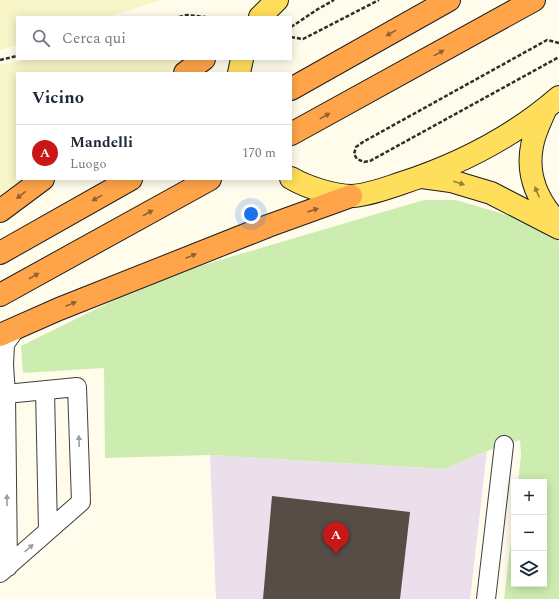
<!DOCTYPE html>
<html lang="it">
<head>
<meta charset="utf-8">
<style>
	:root { --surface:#fff; --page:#f2f2f3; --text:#1f2937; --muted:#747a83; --line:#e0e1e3; --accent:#c91617 }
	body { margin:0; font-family:Spectral,serif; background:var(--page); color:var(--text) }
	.controls { position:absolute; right:12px; bottom:12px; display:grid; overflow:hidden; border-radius:0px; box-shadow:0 2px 10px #0003 }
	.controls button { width:36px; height:36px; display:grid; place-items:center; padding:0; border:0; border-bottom:1px solid var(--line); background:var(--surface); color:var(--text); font:20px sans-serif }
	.you { position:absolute; left:251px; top:214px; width:14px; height:14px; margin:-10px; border:3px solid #fff; border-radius:50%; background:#1a73e8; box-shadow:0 0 0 6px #1a73e833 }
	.badge { display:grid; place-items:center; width:26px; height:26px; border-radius:50%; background:var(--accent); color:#fff; font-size:13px; font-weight:700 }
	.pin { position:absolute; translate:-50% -33px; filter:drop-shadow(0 1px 2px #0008) }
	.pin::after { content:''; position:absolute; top:21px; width:14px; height:12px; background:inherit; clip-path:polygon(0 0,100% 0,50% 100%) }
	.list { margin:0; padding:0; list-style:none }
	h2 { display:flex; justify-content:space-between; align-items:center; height:52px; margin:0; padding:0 16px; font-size:17px }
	h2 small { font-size:13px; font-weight:400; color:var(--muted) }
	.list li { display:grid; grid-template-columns:26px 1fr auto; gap:12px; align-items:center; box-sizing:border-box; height:56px; padding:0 16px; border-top:1px solid var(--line) }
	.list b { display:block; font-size:15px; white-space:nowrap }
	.list p { margin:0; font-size:13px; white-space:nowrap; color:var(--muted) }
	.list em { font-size:13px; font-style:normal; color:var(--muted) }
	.icon { flex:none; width:22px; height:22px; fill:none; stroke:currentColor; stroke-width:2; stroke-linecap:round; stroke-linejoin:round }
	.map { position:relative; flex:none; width:559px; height:599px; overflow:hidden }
	.search { position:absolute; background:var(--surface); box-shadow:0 2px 10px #0003; left:16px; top:16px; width:276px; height:44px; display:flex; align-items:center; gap:10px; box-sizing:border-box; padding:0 14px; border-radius:0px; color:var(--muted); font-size:15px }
	.panel { position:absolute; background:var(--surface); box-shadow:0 2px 10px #0003; left:16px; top:72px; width:276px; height:108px; border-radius:0px }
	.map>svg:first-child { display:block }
	.industrial { fill:#ebdfec }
	.farmland { fill:#f8f6c8 }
	.green { fill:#cdedb0 }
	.building { fill:#564d47 }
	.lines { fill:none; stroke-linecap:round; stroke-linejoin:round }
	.minor-casing { stroke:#3f3f3f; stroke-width:20 }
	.major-casing { stroke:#1d1d1d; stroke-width:24 }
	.highway-casing { stroke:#1d1d1d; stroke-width:24 }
	.path { stroke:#2e2e2e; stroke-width:2.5; stroke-dasharray:4 2; stroke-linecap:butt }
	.minor { stroke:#fff; stroke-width:18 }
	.major { stroke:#ffde5b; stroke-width:22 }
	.highway { stroke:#ffa449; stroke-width:22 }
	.oneway { fill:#92602e }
	.oneway2 { fill:#928037 }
	.oneway3 { fill:#9e9e9e }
</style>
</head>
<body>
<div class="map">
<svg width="559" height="599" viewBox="0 0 559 599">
	<rect width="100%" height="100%" fill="#fffceb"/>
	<path class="industrial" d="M487,451L470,599H216L210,455L444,469Z"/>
	<path class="farmland" d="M0,0H162L107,17H17V45L0,50Z
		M29,59H186L167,73H17V179H22L0,195V65Z"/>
	<path class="green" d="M424,200H456L520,219L559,241V599H504L514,515V584H544V482H518L521,455L520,440L487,451L444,469L210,455L105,458L104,368L23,373L21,346L159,278Z"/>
	<path class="building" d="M272,496L410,512L400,599H263Z"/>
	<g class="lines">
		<defs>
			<path id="minor" d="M45,390L48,531
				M0,397L6,394L77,387L81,502L0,573
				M8,567L6,394L4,365L5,344L17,327
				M486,599L504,445"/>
			<path id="major" d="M260,17L277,0
				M239,73L242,59
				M546,108C541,120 534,133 532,146C526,176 539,203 559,224
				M422,177L451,181L491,193L559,228
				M291,178C306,187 334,196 352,196C368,195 384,189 399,184C458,165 513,137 559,97"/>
			<path id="highway" d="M185,73L204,59
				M291,89L449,0
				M291,134L534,0
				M0,211L43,179
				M0,253L131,179
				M0,295L210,179
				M0,335L59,309L268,226L351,196"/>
		</defs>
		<use href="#minor" class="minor-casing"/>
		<use href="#major" class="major-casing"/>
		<use href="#highway" class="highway-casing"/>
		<path class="path" d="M179,17L187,15L206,17
			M291,27L318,9L334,0
			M291,37L303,39L379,0
			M559,43L547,40L363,142L356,147L354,154L357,159L364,162L370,161L559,57
			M0,60L17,56"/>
		<use href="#minor" class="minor"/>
		<use href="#major" class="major"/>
		<use href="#highway" class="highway"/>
	</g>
	<defs><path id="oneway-solid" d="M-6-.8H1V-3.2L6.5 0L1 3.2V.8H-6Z"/></defs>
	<g class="oneway">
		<use href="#oneway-solid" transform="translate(391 33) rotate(151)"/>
		<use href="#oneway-solid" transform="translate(439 53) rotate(-29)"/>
		<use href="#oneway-solid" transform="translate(325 116) rotate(-29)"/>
		<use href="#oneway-solid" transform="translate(21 195) rotate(143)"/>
		<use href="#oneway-solid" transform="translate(97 198) rotate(151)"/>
		<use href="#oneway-solid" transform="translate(313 210) rotate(-19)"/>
		<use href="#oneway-solid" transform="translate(148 213) rotate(-29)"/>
		<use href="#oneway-solid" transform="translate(191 256) rotate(-22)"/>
		<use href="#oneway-solid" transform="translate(34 276) rotate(-29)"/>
		<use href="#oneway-solid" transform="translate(71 304) rotate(-22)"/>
	</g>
	<g class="oneway2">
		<use href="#oneway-solid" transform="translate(459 183) rotate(17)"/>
		<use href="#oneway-solid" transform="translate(537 192) rotate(-113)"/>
	</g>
	<g class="oneway3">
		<use href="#oneway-solid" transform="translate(79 441) rotate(-92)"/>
		<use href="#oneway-solid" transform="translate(7 500) rotate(-91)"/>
		<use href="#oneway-solid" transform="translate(29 548) rotate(-42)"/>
	</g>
</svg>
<div class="controls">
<button>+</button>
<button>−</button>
<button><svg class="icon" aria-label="layers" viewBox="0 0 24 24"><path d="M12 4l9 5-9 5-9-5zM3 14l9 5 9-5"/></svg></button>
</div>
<div class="you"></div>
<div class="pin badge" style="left:336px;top:555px">A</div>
<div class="search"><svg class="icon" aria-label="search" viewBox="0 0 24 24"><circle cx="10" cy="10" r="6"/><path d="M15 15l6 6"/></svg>Cerca qui</div>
<section class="panel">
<h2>Vicino<small></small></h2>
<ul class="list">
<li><span class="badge">A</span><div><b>Mandelli</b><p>Luogo</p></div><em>170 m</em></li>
</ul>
</section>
</div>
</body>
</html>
